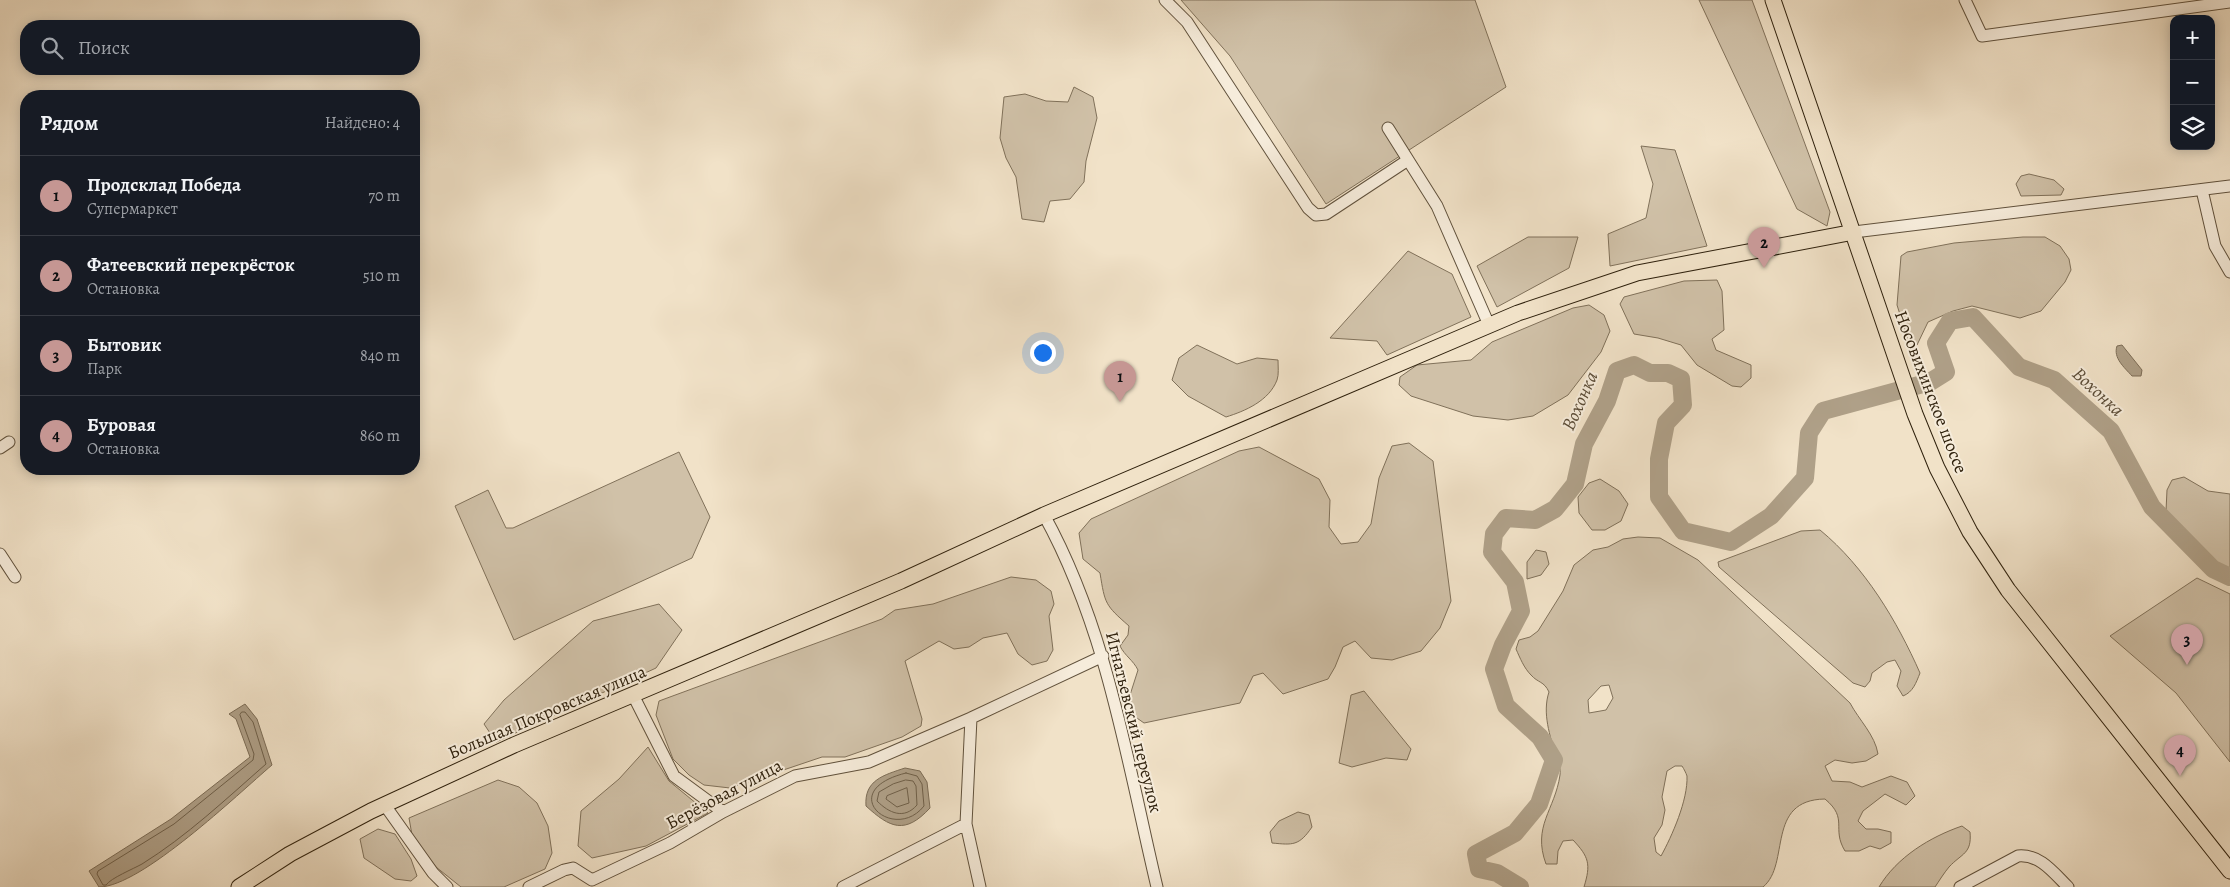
<!DOCTYPE html>
<html lang="ru">
<head>
<meta charset="utf-8">
<style>
	:root { --surface:#171b24; --page:#20242c; --text:#f1f3f6; --muted:#9ea1a6; --line:#363941; --accent:#c59692 }
	body { margin:0; font-family:Alegreya,serif; background:var(--page); color:var(--text) }
	.controls { position:absolute; right:15px; top:15px; display:grid; overflow:hidden; border-radius:10px; box-shadow:0 2px 12px #0003 }
	.controls button { width:45px; height:45px; display:grid; place-items:center; padding:0; border:0; border-bottom:1px solid var(--line); background:var(--surface); color:var(--text); font:25px sans-serif }
	.you { position:absolute; left:1042px; top:352px; width:18px; height:18px; margin:-12px; border:4px solid #fff; border-radius:50%; background:#1a73e8; box-shadow:0 0 0 8px #1a73e833 }
	.badge { display:grid; place-items:center; width:32px; height:32px; border-radius:50%; background:var(--accent); color:#111; font-size:16px; font-weight:700 }
	.pin { position:absolute; translate:-50% -41px; filter:drop-shadow(0 1px 2px #0008) }
	.pin::after { content:''; position:absolute; top:26px; width:18px; height:15px; background:inherit; clip-path:polygon(0 0,100% 0,50% 100%) }
	.list { margin:0; padding:0; list-style:none }
	h2 { display:flex; justify-content:space-between; align-items:center; height:65px; margin:0; padding:0 20px; font-size:21px }
	h2 small { font-size:16px; font-weight:400; color:var(--muted) }
	.list li { display:grid; grid-template-columns:32px 1fr auto; gap:15px; align-items:center; box-sizing:border-box; height:80px; padding:0 20px; border-top:1px solid var(--line) }
	.list b { display:block; font-size:19px; white-space:nowrap }
	.list p { margin:0; font-size:16px; white-space:nowrap; color:var(--muted) }
	.list em { font-size:16px; font-style:normal; color:var(--muted) }
	.icon { flex:none; width:28px; height:28px; fill:none; stroke:currentColor; stroke-width:2; stroke-linecap:round; stroke-linejoin:round }
	.map { position:relative; flex:none; width:2230px; height:887px; overflow:hidden }
	.search { position:absolute; background:var(--surface); box-shadow:0 2px 12px #0003; left:20px; top:20px; width:400px; height:55px; display:flex; align-items:center; gap:12px; box-sizing:border-box; padding:0 18px; border-radius:20px; color:var(--muted); font-size:19px }
	.panel { position:absolute; background:var(--surface); box-shadow:0 2px 12px #0003; left:20px; top:90px; width:400px; height:385px; border-radius:20px }
	.map>svg:first-child { display:block }
	.green { fill:#d0c1a8; stroke:#80715a; fill-rule:evenodd }
	.water { fill:#afa088; stroke:#7c6d57 }
	.lines { fill:none; stroke-linecap:round; stroke-linejoin:round }
	.shore { stroke:#6f604a; stroke-width:1 }
	.river { stroke:#afa088; stroke-width:18 }
	.minor-casing { stroke:#60513c; stroke-width:13 }
	.major-casing { stroke:#2f210d; stroke-width:17 }
	.minor { stroke:#f6ecdb; stroke-width:11 }
	.major { stroke:#f1e2c8; stroke-width:15 }
	.labels { text-anchor:middle; dominant-baseline:central; stroke-width:4; stroke-linejoin:round; paint-order:stroke }
	.street-label { font-size:18px; fill:#2f210d; stroke:#f6ecdb }
	.water-label { font-size:19px; font-style:italic; fill:#5c4d38; stroke:#f6ecdb }
</style>
</head>
<body>
<div class="map">
<svg width="2230" height="887" viewBox="0 0 2230 887">
	<rect width="100%" height="100%" fill="#f1e2c8"/>
	<filter id="stains"><feTurbulence type="fractalNoise" baseFrequency=".004" numOctaves="4"/><feColorMatrix values="0 0 0 0 .2 0 0 0 0 .09 0 0 0 0 .02 0 0 0 .5 -.17"/></filter>
	<radialGradient id="worn" r=".72"><stop offset=".6" stop-color="#630" stop-opacity="0"/><stop offset="1" stop-color="#630" stop-opacity=".3"/></radialGradient>
	<path class="green" d="M1181,0H1475L1506,87L1326,204L1230,56Z
		M1699,0H1752L1830,212L1827,226L1797,209Z
		M1074,87L1093,97L1097,118L1086,161L1084,182L1070,199L1050,201L1044,222L1022,219L1016,177L1006,158L1000,138L1004,97L1025,94L1046,101L1068,102Z
		M1641,146L1675,150L1707,246L1610,266L1608,234L1646,218L1653,184Z
		M2029,174L2054,180L2064,189L2061,195L2021,196L2016,184L2021,176Z
		M1528,237H1578L1569,268L1497,307L1477,266Z
		M2023,237H2045L2060,246L2069,259L2071,270L2065,282L2041,311L2020,318L1972,306L1953,311L1928,322L1917,345L1908,340L1897,305L1901,256L1907,252L1954,243Z
		M1408,251L1452,274L1471,317L1387,355L1377,341L1330,338Z
		M1717,280L1722,291L1724,330L1712,339L1716,350L1751,365V378L1741,387L1732,386L1697,365L1681,345L1658,338L1634,334L1620,304L1624,297L1684,281Z
		M1589,305L1604,315L1610,331L1601,352L1568,395L1533,416L1508,420L1473,416L1411,396L1399,385L1400,377L1417,365L1471,360L1492,342L1573,308Z
		M1197,345L1237,364L1257,358L1278,360C1278,366 1279,375 1277,380C1269,401 1245,411 1226,417L1188,396L1172,380L1179,358Z
		M1409,443L1433,461L1451,601L1440,628L1421,651L1392,660L1371,658L1355,641L1343,647L1335,667L1328,679L1283,694L1263,673L1253,676L1240,703L1144,723L1134,716L1130,695L1138,670C1133,660 1125,656 1120,646L1128,635L1129,626C1105,605 1105,604 1100,573L1083,559L1079,533L1091,519L1239,451L1259,447L1319,479L1330,500L1329,527L1341,544L1358,542L1371,524L1379,478L1392,446Z
		M679,452L710,517L692,558L514,640L455,506L488,490L506,528H513Z
		M2184,477L2208,491L2230,494V571L2214,561L2166,511L2167,490L2172,480Z
		M1600,479L1619,491L1628,504L1621,521L1605,530H1592L1579,513L1578,497L1589,483Z
		M1820,530C1865,567 1897,621 1920,673C1916,683 1913,692 1903,696L1897,686L1901,671L1895,660L1887,662L1872,673L1870,681L1865,687L1853,683L1719,567L1718,562L1801,531Z
		M1638,537L1660,538L1698,560L1850,703C1859,720 1875,735 1878,754L1866,761L1852,763L1835,760L1825,766L1832,781L1850,782L1862,787L1891,776L1907,782L1915,796L1906,805L1885,794L1863,811L1858,821L1866,829H1878L1891,832V843L1880,849L1870,846L1859,851H1845C1831,828 1849,819 1825,799C1765,800 1791,864 1763,887H1584C1591,864 1589,857 1573,840L1563,841L1558,851L1557,864H1546C1532,826 1555,810 1560,775C1561,769 1558,762 1556,756C1550,736 1542,713 1549,692C1544,681 1538,683 1531,675C1524,668 1520,658 1516,649L1519,640L1530,637L1538,631L1563,591L1574,565L1593,550L1608,547L1623,539ZM1609,685L1613,698L1606,710L1589,713L1588,700L1601,686ZM1675,766H1682C1684,769 1686,773 1687,776C1688,800 1672,836 1661,856L1656,852L1654,838L1662,825L1665,810L1662,797L1667,771Z
		M1536,550L1546,552L1549,564L1541,575L1527,579V562Z
		M1011,577L1036,580L1051,591L1054,604L1049,616L1053,650L1047,661L1032,665L1018,654L1007,633L983,638L969,647L954,649L939,641L905,661L922,719L921,726L902,737L845,757H822L730,788L704,785L689,775L673,759L656,715L659,701L882,619L895,610L933,604Z
		M2197,578L2230,594V762L2176,693L2110,636Z
		M659,604L682,630L656,668L496,742L484,724L504,700L593,621Z
		M1364,691L1411,749L1407,760L1386,758L1352,767L1339,763L1351,695Z
		M648,747L669,781L708,813L646,846L592,858L578,846L581,811L619,779Z
		M498,780L519,787L537,803L548,826L552,853L545,869L504,887H461L436,867L412,835L409,818Z
		M1298,812L1309,815L1312,827C1299,846 1293,845 1272,843L1270,832L1279,821Z
		M1962,826L1970,832C1972,854 1962,853 1949,867C1944,873 1939,881 1935,887H1879C1897,857 1930,837 1962,826Z
		M378,829L395,834L411,859L417,876L411,881L395,879L364,858L360,839Z"/>
	<path class="water" d="M2122,345L2142,370L2141,376H2132C2124,367 2113,358 2117,346Z
		M245,704L257,719L272,765C238,794 141,887 99,887L89,871L171,819L250,757L236,719L229,714Z
		M905,768L920,771L927,782L930,808C905,835 890,828 866,806C864,780 884,775 905,768Z"/>
	<g class="lines">
		<path class="shore" d="M242,712H245L253,722L266,764C226,799 187,836 142,864C133,869 111,878 106,885H103L97,874L98,871L174,824L253,760L254,754L240,715Z
			M906,773L917,776L922,784L924,806C894,844 833,791 906,773Z
			M906,780L913,781L916,786L917,805C904,820 889,813 877,801L879,792L893,784Z
			M907,788L909,803L897,807L886,799L887,796Z"/>
		<path class="river" d="M1520,887L1497,873L1479,869L1476,854L1515,833L1539,804L1554,760L1540,737L1506,706L1494,669L1503,645L1521,611L1515,582L1492,552L1494,534L1506,518L1535,520L1555,509L1575,484L1584,444L1607,401L1617,371L1634,365L1650,373H1668L1681,379L1683,405L1666,423L1659,459V497L1683,531L1731,542L1771,516L1805,478L1809,433L1823,411L1930,382L1946,372L1936,343L1950,321L1973,317L2019,367L2054,380L2111,431L2152,507L2213,569L2230,577"/>
		<defs>
			<path id="minor" d="M1165,0L1187,22L1308,208L1316,215L1326,214L1408,160
				M1965,0L1982,36L2230,2
				M1388,128L1437,206L1489,325
				M2202,190L2215,246L2230,272
				M1854,232L2230,186
				M0,448L9,442
				M1044,515C1107,629 1127,761 1157,887
				M0,554L15,577
				M633,695L674,776L723,812
				M971,718L966,824L980,887
				M384,804L433,873L447,887
				M529,887L564,870L573,868L592,880L670,843L723,812L795,776L869,762L971,718L1103,656
				M843,887L966,824
				M1960,887L2018,856C2040,854 2053,872 2068,887"/>
			<path id="major" d="M1773,0L1915,414L1937,468L1970,532L2008,590L2230,871
				M239,887L290,854L371,811L514,745L901,581L1044,515L1518,313L1637,273L1854,232"/>
		</defs>
		<use href="#minor" class="minor-casing"/>
		<use href="#major" class="major-casing"/>
		<use href="#minor" class="minor"/>
		<use href="#major" class="major"/>
	</g>
	<g class="labels">
		<g class="street-label">
			<text transform="translate(1931 392) rotate(69)">Носовихинское шоссе</text>
			<text transform="translate(547 712) rotate(-23)">Большая Покровская улица</text>
			<text transform="translate(1134 722) rotate(76)">Игнатьевский переулок</text>
			<text transform="translate(724 794) rotate(-28)">Берёзовая улица</text>
		</g>
		<g class="water-label">
			<text transform="translate(2098 392) rotate(43)">Вохонка</text>
			<text transform="translate(1580 401) rotate(-66)">Вохонка</text>
		</g>
	</g>
	<rect width="100%" height="100%" filter="url(#stains)"/>
	<rect width="100%" height="100%" fill="url(#worn)"/>
</svg>
<div class="controls">
<button>+</button>
<button>−</button>
<button><svg class="icon" aria-label="layers" viewBox="0 0 24 24"><path d="M12 4l9 5-9 5-9-5zM3 14l9 5 9-5"/></svg></button>
</div>
<div class="you"></div>
<div class="pin badge" style="left:1120px;top:402px">1</div>
<div class="pin badge" style="left:1764px;top:268px">2</div>
<div class="pin badge" style="left:2187px;top:665px">3</div>
<div class="pin badge" style="left:2180px;top:776px">4</div>
<div class="search"><svg class="icon" aria-label="search" viewBox="0 0 24 24"><circle cx="10" cy="10" r="6"/><path d="M15 15l6 6"/></svg>Поиск</div>
<section class="panel">
<h2>Рядом<small>Найдено: 4</small></h2>
<ul class="list">
<li><span class="badge">1</span><div><b>Продсклад Победа</b><p>Супермаркет</p></div><em>70 m</em></li>
<li><span class="badge">2</span><div><b>Фатеевский перекрёсток</b><p>Остановка</p></div><em>510 m</em></li>
<li><span class="badge">3</span><div><b>Бытовик</b><p>Парк</p></div><em>840 m</em></li>
<li><span class="badge">4</span><div><b>Буровая</b><p>Остановка</p></div><em>860 m</em></li>
</ul>
</section>
</div>
</body>
</html>
